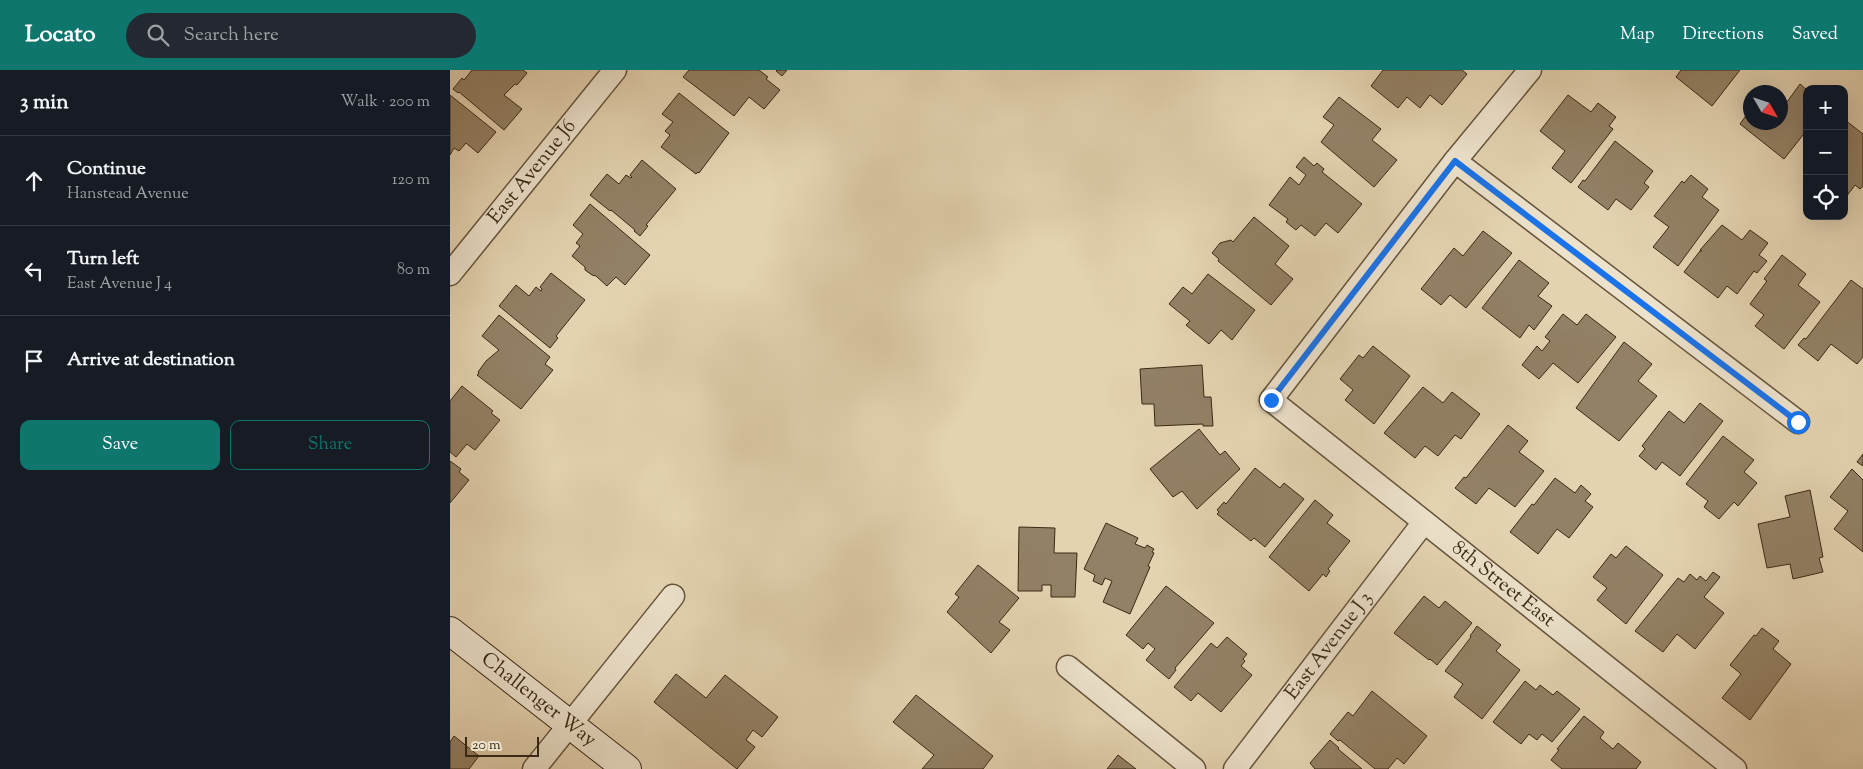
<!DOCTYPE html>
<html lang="en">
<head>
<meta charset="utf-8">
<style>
	:root { --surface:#171b24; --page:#242831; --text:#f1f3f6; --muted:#9ea1a6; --line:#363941; --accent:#0f766e }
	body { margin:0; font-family:"Sorts Mill Goudy",serif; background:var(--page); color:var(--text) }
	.controls { position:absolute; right:15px; top:15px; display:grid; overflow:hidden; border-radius:10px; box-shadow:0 5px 20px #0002 }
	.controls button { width:45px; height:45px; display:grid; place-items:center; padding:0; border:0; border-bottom:1px solid var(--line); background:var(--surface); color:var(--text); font:25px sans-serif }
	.compass { position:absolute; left:1293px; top:15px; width:45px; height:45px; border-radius:50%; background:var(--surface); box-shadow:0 5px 20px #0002; rotate:129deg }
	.scale { position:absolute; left:15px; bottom:12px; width:74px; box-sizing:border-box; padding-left:5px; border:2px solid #3b2914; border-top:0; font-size:14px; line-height:18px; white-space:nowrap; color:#3b2914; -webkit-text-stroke:4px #ede2cc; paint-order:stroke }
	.stop { position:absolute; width:15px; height:15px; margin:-11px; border:4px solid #1a73e8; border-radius:50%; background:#fff }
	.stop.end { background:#1a73e8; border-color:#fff; box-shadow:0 1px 5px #0008 }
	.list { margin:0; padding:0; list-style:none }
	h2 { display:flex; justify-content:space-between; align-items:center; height:65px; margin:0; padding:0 20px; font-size:21px }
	h2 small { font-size:16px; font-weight:400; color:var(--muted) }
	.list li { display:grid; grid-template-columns:32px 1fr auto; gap:15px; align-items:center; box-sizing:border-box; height:90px; padding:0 20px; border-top:1px solid var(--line) }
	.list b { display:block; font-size:19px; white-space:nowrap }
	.list p { margin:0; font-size:16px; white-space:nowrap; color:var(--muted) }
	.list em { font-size:16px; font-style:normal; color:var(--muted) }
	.actions { display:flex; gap:10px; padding:15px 20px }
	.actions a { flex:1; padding:11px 0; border:1px solid var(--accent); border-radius:10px; text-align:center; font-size:18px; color:var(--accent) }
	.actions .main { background:var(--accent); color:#fff }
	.icon { flex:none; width:28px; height:28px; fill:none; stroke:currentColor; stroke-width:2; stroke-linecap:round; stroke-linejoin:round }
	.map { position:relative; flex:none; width:1413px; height:699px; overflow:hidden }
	header { display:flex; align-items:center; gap:30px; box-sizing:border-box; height:70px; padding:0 25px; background:var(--accent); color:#fff }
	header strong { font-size:24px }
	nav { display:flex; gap:28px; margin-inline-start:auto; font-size:18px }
	.search { width:350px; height:45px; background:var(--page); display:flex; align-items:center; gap:12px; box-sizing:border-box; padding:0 18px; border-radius:28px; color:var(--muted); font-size:19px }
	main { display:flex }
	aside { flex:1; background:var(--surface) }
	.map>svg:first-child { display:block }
	.building { fill:#938166; stroke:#3b2914 }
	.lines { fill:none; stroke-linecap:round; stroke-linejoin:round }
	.street-casing { stroke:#65543b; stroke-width:25 }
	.secondary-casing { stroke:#3b2914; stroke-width:30 }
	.street { stroke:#ede2cc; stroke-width:22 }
	.secondary { stroke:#ede2cc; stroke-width:28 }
	.route { stroke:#1a73e8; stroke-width:6 }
	.labels { text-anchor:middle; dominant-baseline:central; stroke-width:5; stroke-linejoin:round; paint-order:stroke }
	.street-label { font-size:20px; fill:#3b2914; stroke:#ede2cc }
</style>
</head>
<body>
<header>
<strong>Locato</strong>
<div class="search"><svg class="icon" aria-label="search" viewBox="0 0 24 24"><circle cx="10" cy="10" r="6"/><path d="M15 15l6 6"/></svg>Search here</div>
<nav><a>Map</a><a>Directions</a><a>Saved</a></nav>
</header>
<main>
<aside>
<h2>3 min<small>Walk · 200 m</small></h2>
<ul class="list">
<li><svg class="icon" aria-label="ahead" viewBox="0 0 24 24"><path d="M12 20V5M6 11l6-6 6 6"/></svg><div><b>Continue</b><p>Hanstead Avenue</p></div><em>120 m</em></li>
<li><svg class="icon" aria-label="left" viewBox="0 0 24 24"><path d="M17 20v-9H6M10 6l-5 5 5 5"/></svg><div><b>Turn left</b><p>East Avenue J 4</p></div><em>80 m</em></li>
<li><svg class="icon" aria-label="arrive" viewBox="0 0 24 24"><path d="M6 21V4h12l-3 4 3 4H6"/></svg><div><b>Arrive at destination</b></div></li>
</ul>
<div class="actions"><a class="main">Save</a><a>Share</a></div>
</aside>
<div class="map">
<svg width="1413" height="699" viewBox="0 0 1413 699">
	<rect width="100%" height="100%" fill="#e4d3b1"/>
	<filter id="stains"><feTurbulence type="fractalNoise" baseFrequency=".004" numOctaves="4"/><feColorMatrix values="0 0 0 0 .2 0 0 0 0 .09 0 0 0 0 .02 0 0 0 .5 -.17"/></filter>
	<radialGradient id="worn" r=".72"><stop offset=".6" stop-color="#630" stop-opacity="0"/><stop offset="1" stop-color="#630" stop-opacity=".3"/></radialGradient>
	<path class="building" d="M22,0H73L77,3L67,15L65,14L54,25L72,39L54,60L9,22L8,23L3,19L12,8L14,10Z
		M239,0H309L318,7L316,9L330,20L314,39L299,27L284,46L233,7Z
		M327,0H337L332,6L326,1Z
		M933,0H1012L1017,4L992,35L980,25L970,38L957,27L948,38L921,16Z
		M1231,0H1290L1262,36L1226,7Z
		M1350,14L1357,20V60L1334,89L1290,54L1300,40V52H1330V27L1337,32Z
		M1318,17L1325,22H1314Z
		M229,23L279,63L249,103L248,102L246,104L211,77L220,65L215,61L223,52L212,44Z
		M0,25L46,62L28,83L16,73L9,81L4,78L0,85Z
		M1118,25L1141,42L1148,33L1166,47L1159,56L1163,59L1121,113L1102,98L1115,81L1090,61Z
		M889,27L931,59L922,70L947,90L924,117L871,72L884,55L873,47Z
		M1395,50L1413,64V116L1410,119L1405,115L1396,127L1394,126Z
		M1165,71L1203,101L1194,113L1199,117L1181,140L1166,129L1158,140L1128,117L1133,110L1135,111Z
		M854,87L864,96L867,93L874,99L872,102L912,134L888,163L876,153L865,166L851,155L846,160L836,152L838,149L819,135L840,107L849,115L856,105L846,97Z
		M192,90L226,119L196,155L198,156L190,166L184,161L185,160L161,140L160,141L140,125L157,104L169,114L176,105L181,108L182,107L180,105Z
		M1241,105L1258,119L1252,127L1269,140L1228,196L1203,177L1219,157L1204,146L1232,111L1234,113Z
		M140,134L200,185L175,215L166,207L157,216L146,206L142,205L135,200V197L122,186L130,176L126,173L133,164L123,155Z
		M804,147L839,176L825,194L843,209L821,235L768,191L769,189L762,183L770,173L781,170L783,172Z
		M1272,155L1292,170L1300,160L1318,173L1309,185L1317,191L1307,203L1304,201L1287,224L1277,216L1268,228L1234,202L1250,181H1252L1250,180Z
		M1033,161L1062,183L1016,238L1000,225L991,235L971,219L1004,178L1013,186Z
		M1332,185L1356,204L1348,215L1370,232L1334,279L1305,256L1314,245L1300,234L1317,211L1314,209Z
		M1069,190L1099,213L1088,226L1102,236L1084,260L1079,255L1070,268L1032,238Z
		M101,203L135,230L106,266L108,268L100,278L49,236L66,215L79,226L86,217L91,221L92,219L90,217Z
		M758,204L805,240L782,270L771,260L759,274L736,255L740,251L719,234L733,217L742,224Z
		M1401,210L1413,219V287L1407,294L1381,274L1368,291L1348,275L1354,268L1356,269Z
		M1113,244L1127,255L1136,244L1166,267L1128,313L1103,293L1089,309L1072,295L1087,276L1092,281L1100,271L1095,267Z
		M49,245L100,287L95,294L103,300L71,339L27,305L29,303L28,302L36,291L49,280L32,266Z
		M1174,272L1202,294L1188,311L1207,326L1169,371L1126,338Z
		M923,276L960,306L924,354L895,330L903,320L890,309L909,285L913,288Z
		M752,295L754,327H761L763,356H753V354L705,356L704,334H692L690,299Z
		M12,316L43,341L41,343L50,350L25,380L17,374L6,387L0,382V331Z
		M973,317L993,333L1002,322L1030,344L1011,369L1005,365L988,386L975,376L965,388L934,363Z
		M1250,333L1273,351L1230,406L1212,392L1206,400L1189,386L1195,379L1192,376L1219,341L1234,353Z
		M1058,355L1078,371L1069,382L1094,401L1065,437L1039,418L1026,434L1005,418L1014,407L1016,408Z
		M749,359L770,385L775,381L790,399L747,439L732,421L723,427L700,399Z
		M1273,366L1304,390L1294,402L1307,413L1288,436L1284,432L1269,449L1254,437L1258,431L1236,414Z
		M1413,384V396L1407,392Z
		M0,391L11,399L9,402L19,410L0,433Z
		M805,398L830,418L834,413L854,429L815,477L804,468L801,471L767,444L769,442L767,440L774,432L776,434Z
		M1402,399L1413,410V482L1384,459L1398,441L1380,427Z
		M1105,408L1125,423L1131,415L1141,424L1135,431L1143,437L1119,468L1107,459L1088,484L1060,462L1082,434L1084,435Z
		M1360,420L1373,487L1369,488L1373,502L1343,509L1340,494L1317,498L1308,454L1340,447L1335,426Z
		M865,430L883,445L877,453L900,471L878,499L880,501L876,507L873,504L859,521L819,487Z
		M656,453L688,468L685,474L695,478L697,475L704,479L702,482L704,483L698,496L700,497L680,544L653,532L662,511L655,508L652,515L643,511L645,505L634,499Z
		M569,457L605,458L604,483H627L625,527H601V515H592V521H568Z
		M1176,476L1213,505L1176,554L1147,530L1157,518L1143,507L1161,484L1166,488Z
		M528,495L569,528L549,552L560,560L541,583L497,542L509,527L505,524Z
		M1263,502L1270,507L1254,527L1274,543L1245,579L1227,564L1213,582L1185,561L1228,508L1234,512L1240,504L1247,510L1250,506L1256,511Z
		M716,516L764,553L725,598L726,600L719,609L696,590L705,579L698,573L693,579L676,565Z
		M974,526L989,538L995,531L1022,553L987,595L980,589L979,590L944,563Z
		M1027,556L1051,575L1046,581L1070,600L1032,649L1004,627L1013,614L995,601L1021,567L1020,566Z
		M1312,558L1329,571L1323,579L1341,594L1300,650L1272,628L1291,604L1280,595L1304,565L1306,566Z
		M777,567L797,584L793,589L795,591L791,596L802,605L771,642L748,623L741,631L724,617L761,573L767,578Z
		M226,604L256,628L275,605L328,647L312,667L303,660L296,670L305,677L287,699L204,632Z
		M1075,611L1086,620L1090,615L1103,625L1107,621L1130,639L1102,672L1092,664L1087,670L1079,664L1071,674L1043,652Z
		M922,621L977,666L954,694L947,688L938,699H925L890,670L888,671L880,664L898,642L903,646Z
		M466,625L543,686L533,699H472L484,685L443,652Z
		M1134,646L1154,662L1150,668L1163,679L1168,673L1191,692L1186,699H1112L1101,690L1109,680L1107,679Z
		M4,666L29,686L19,699H0V672Z
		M880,670L889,678L888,679L912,699H865L860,693Z
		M668,685L686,699H657Z"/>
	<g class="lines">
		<defs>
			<g id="street">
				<path id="s1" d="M1080,0L1005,91L821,330L1285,699"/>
				<path d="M1005,91L1348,352"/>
				<path id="s2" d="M0,204L165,0"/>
				<path d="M618,597L744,699"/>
				<path d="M84,699L223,526"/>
				<path id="s3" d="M785,699L974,452"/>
			</g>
			<g id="secondary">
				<path id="s4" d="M0,561L177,699"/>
			</g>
		</defs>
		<use href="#street" class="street-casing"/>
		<use href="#secondary" class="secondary-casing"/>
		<use href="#street" class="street"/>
		<use href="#secondary" class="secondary"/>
	</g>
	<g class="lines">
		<path class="route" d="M821,330L1005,91L1348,352"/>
	</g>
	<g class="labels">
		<g class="street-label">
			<text stroke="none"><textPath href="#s2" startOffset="131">East Avenue J6</textPath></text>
			<text stroke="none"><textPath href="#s1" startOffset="716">8th Street East</textPath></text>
			<text stroke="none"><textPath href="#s3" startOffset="155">East Avenue J 3</textPath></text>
			<text stroke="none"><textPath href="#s4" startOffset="112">Challenger Way</textPath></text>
		</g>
	</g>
	<rect width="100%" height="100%" filter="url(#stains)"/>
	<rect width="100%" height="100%" fill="url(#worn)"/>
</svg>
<div class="controls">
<button>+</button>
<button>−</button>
<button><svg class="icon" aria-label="locate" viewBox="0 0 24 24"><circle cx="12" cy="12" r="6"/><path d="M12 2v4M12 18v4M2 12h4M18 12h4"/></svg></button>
</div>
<svg class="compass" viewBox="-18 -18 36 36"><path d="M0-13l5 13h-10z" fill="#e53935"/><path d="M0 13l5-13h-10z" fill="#9ea1a6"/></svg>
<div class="scale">20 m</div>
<div class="stop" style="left:1348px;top:352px"></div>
<div class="stop end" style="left:821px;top:330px"></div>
</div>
</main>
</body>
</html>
